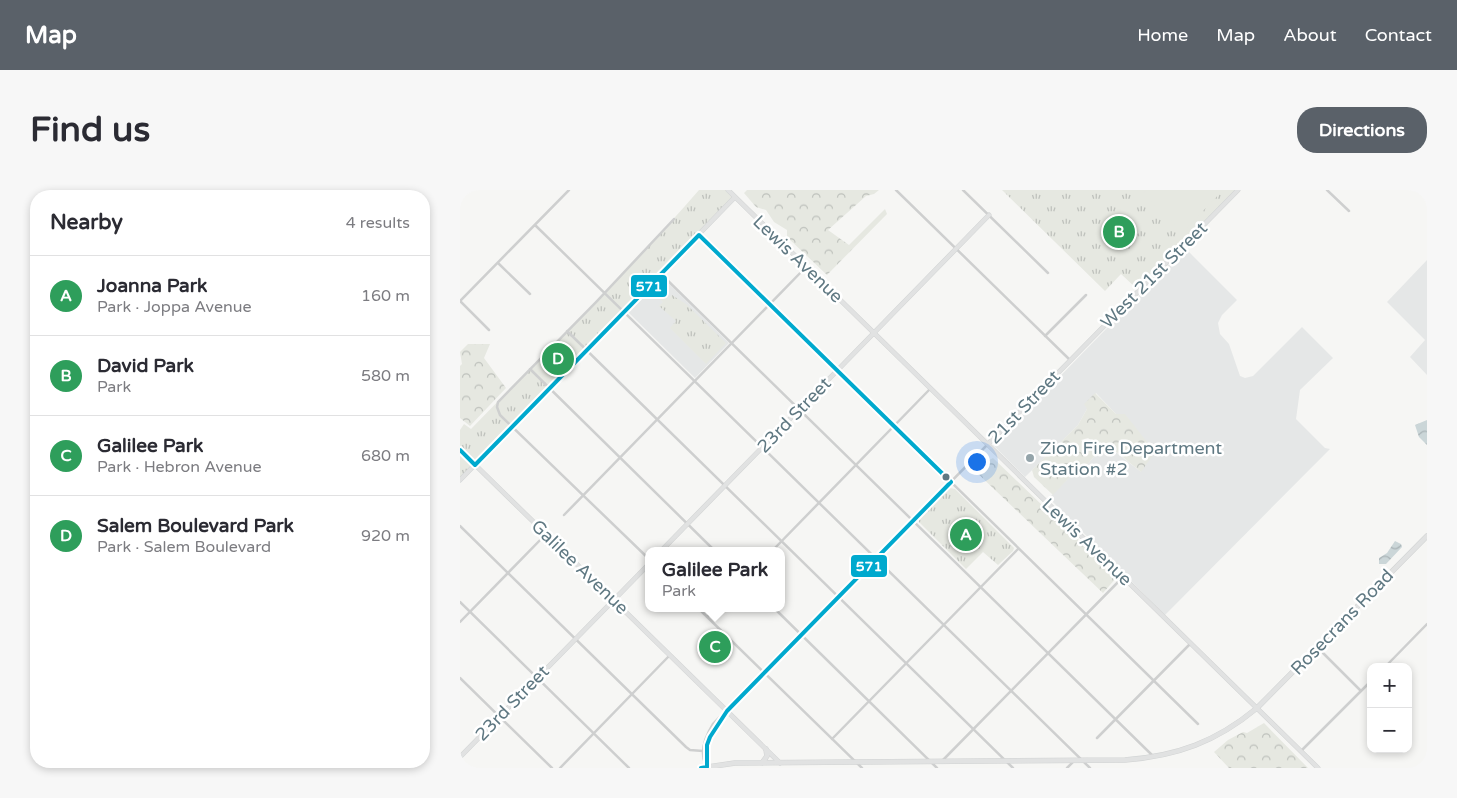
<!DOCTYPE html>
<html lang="en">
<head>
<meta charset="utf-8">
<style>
	:root { --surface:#fff; --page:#f7f7f7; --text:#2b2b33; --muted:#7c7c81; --line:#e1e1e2; --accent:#5a6169 }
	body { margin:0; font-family:"Varela Round",sans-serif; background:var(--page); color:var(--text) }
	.controls { position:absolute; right:15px; bottom:15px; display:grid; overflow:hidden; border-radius:10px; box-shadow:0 2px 8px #0003 }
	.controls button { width:45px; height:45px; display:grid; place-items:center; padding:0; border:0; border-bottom:1px solid var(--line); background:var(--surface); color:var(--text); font:25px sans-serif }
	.you { position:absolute; left:516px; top:271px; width:18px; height:18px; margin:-12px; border:4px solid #fff; border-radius:50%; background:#1a73e8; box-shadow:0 0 0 8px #1a73e833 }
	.badge { display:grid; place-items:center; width:32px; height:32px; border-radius:50%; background:var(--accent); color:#fff; font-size:16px; font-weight:700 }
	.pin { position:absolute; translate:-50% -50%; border:2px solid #fff; box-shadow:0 1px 5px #0006 }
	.popup { position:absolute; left:185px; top:357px; width:140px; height:65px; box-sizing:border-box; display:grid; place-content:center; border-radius:10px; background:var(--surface); filter:drop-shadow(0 1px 4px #0005); font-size:16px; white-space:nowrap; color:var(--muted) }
	.popup b { font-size:19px; color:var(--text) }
	.popup::after { content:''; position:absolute; left:50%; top:100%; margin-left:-10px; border:10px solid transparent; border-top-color:var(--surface) }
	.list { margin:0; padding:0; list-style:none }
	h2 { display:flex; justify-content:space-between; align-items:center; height:65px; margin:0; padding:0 20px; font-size:21px }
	h2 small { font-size:16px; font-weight:400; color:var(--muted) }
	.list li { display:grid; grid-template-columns:32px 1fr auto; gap:15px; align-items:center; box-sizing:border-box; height:80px; padding:0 20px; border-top:1px solid var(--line) }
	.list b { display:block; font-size:19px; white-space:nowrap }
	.list p { margin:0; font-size:16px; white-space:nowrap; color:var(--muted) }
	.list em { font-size:16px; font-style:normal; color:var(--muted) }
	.map { position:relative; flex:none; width:967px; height:578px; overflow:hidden; border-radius:20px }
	header { display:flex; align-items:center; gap:30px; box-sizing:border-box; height:70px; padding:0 25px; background:var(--accent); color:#fff }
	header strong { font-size:24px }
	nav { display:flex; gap:28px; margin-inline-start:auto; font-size:18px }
	.intro { display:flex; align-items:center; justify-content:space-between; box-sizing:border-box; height:120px; padding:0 30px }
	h1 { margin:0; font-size:35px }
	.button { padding:12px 22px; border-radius:20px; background:var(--accent); color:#fff; font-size:18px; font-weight:700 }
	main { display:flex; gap:30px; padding:0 30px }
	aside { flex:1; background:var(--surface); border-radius:20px; box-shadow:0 2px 8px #0003 }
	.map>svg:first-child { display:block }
	.built { fill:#e5e7e7 }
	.forest { fill:url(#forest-crowns) }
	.park { fill:url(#park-tufts) }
	.garden { fill:#e6e8e1 }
	.water { fill:url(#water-waves) }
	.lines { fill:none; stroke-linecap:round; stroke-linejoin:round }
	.secondary-casing { stroke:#d2d4d4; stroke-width:5 }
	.primary-casing { stroke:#d1d3d3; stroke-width:5.5 }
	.street { stroke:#cecfcf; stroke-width:2.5 }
	.secondary { stroke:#e1e2e2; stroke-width:4 }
	.primary { stroke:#e1e2e2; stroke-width:4.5 }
	.bus-1-casing { stroke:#fff; stroke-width:8 }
	.bus-1 { stroke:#00a9ce; stroke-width:4 }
	.poi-dot { fill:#94a4aa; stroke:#fff; stroke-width:2 }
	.bus-dot { fill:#5f7882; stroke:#fff; stroke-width:2 }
	.labels { text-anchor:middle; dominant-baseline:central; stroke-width:5; stroke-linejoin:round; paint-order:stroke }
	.street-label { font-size:18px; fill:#5f7882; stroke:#fff }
	.poi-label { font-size:18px; fill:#5f7882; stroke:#fff; text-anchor:start }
	.line-badge { stroke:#fff; stroke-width:2 }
	.badge-label { font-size:14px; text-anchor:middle; font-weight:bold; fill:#fff }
</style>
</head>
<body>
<header>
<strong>Map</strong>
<nav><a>Home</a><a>Map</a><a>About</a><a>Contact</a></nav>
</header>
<div class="intro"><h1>Find us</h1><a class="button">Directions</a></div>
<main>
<aside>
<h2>Nearby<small>4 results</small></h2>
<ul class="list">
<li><span class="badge" style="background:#2e9e5b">A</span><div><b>Joanna Park</b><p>Park · Joppa Avenue</p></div><em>160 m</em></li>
<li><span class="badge" style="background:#2e9e5b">B</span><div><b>David Park</b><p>Park</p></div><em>580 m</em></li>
<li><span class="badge" style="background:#2e9e5b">C</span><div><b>Galilee Park</b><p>Park · Hebron Avenue</p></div><em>680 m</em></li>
<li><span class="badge" style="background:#2e9e5b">D</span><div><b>Salem Boulevard Park</b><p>Park · Salem Boulevard</p></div><em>920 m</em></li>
</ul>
</aside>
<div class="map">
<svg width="967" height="578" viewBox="0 0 967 578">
	<defs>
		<pattern id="forest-crowns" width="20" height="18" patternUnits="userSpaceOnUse" patternTransform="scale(1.25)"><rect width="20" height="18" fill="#e6e8e1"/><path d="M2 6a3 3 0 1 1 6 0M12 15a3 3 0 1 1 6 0" fill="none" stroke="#bec1bc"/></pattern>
		<pattern id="park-tufts" width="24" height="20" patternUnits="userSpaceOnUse" patternTransform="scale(1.25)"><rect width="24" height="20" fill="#e6e8e1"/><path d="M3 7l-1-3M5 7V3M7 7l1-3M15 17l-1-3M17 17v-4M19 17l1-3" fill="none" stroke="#bec1bc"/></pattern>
		<pattern id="water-waves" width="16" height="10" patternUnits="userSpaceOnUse" patternTransform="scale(1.25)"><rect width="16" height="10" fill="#cbd6d8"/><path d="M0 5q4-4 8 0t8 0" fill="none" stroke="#a8b2b5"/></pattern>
	</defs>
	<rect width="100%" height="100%" fill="#f6f6f4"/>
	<path class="built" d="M725,58L777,110L762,125L758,133L760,144L769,154L780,186L785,188L793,186L842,137L873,168L840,200L836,229L865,258L870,259L705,425L589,308L619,277L626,276L637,263L647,255L681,282L656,224L636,203L618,235L565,287L533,255Z
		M967,70V185L950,167L965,150L927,112Z
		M202,87L269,153L235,188L168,122Z"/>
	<path class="forest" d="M287,0H419L414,4L406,6L368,40L389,55L425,19L427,24L367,85L327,47V40L314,32L306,20L296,17L284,3Z
		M8,154H30L24,168L46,198L10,236L0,228V176L2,174L0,162Z
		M635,203L656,224H665L695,262L681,282L648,255L642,259L628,248L621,250L637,263L626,276L619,277L593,305L574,287L572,280L618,235L627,219L624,214Z
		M533,268L657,387L643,403L513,279Z
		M804,533L848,578H769L754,562L768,550L783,542L787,543Z"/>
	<path class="park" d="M239,0H268L275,7L0,290V240L4,234L11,239C88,160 167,83 239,0Z
		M542,0H777L676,98L661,84L645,101Z
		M201,103L208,109L212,105L226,114L266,153L246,174L210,138L216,131L199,116L203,112L198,107Z
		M490,298L495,299L554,358L553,361L538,375L523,362L506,379L459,332V329Z"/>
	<path class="garden" d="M686,0H763L723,42L683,4Z
		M671,25L684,36L665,60L651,49Z"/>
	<path class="water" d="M967,230V255L959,247L955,235Z
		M935,351L941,354L942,357L926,374H919V368L927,363Z"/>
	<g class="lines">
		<defs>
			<path id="secondary" d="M268,0L858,578
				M528,254L778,0
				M0,260L320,573
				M0,290L275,7
				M201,361L529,25
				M0,567L189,374"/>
			<path id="primary" d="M302,573L307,566L306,559
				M241,578L275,573L665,570C717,566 756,552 797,518L967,346"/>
		</defs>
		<use href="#secondary" class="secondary-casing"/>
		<use href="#primary" class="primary-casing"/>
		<path class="street" d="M436,0L610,170
			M503,0L588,83
			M867,0L889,21
			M75,35L630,578
			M239,45L738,534
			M38,73L70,104
			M201,84L693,566
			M0,111L109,0
			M0,111L29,140
			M107,141L553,578
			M585,146L626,105
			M70,179L255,361
			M104,325L346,77
			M0,336L226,557L230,560L243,561
			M312,361L470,199
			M189,369L40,225L37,217L38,212L137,111L214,29
			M0,412L169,578
			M238,418L402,578
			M314,418L477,578
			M247,427L256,418
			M0,432L86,344
			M858,458L901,501
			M925,477L967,434
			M0,488L92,578
			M637,548L731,453
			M372,549L558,359
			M841,561L911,491
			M483,570L663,387
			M247,576V555L250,547L266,522
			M0,577L1,578
			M247,577C238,563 245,547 253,534L528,254
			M100,578L210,465
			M607,578L614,571"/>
		<use href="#secondary" class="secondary"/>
		<use href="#primary" class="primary"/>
		<defs>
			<path id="bus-1" d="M0,260L15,275L239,45L491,292L267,521L250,547L247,555V577L241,578"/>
		</defs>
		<use href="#bus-1" class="bus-1-casing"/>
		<use href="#bus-1" class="bus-1"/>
	</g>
	<circle class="poi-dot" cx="570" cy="268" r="5"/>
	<circle class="bus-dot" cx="486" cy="287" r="4.5"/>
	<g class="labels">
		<g class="street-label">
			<text transform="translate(338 69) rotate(44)">Lewis Avenue</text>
			<text transform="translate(694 85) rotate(-45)">West 21st Street</text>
			<text transform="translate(564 217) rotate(-46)">21st Street</text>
			<text transform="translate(334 225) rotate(-46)">23rd Street</text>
			<text transform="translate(627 352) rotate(44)">Lewis Avenue</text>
			<text transform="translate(120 377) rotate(44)">Galilee Avenue</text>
			<text transform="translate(882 432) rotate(-46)">Rosecrans Road</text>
			<text transform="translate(52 513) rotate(-46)">23rd Street</text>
		</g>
		<g class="poi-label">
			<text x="580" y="258">Zion Fire Department<tspan x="580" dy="21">Station #2</tspan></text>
		</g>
	</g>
	<g class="line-badge">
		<rect x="170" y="84" width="38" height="24" rx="5" fill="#00a9ce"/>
		<rect x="390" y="364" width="38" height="24" rx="5" fill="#00a9ce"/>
	</g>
	<g class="badge-label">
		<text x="189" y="101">571</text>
		<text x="409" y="381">571</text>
	</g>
</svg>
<div class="controls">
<button>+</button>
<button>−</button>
</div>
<div class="you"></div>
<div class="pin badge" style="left:506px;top:345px;background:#2e9e5b">A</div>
<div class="pin badge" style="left:659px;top:42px;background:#2e9e5b">B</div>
<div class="pin badge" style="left:255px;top:457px;background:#2e9e5b">C</div>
<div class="popup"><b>Galilee Park</b>Park</div>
<div class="pin badge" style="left:98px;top:169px;background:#2e9e5b">D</div>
</div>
</main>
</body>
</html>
